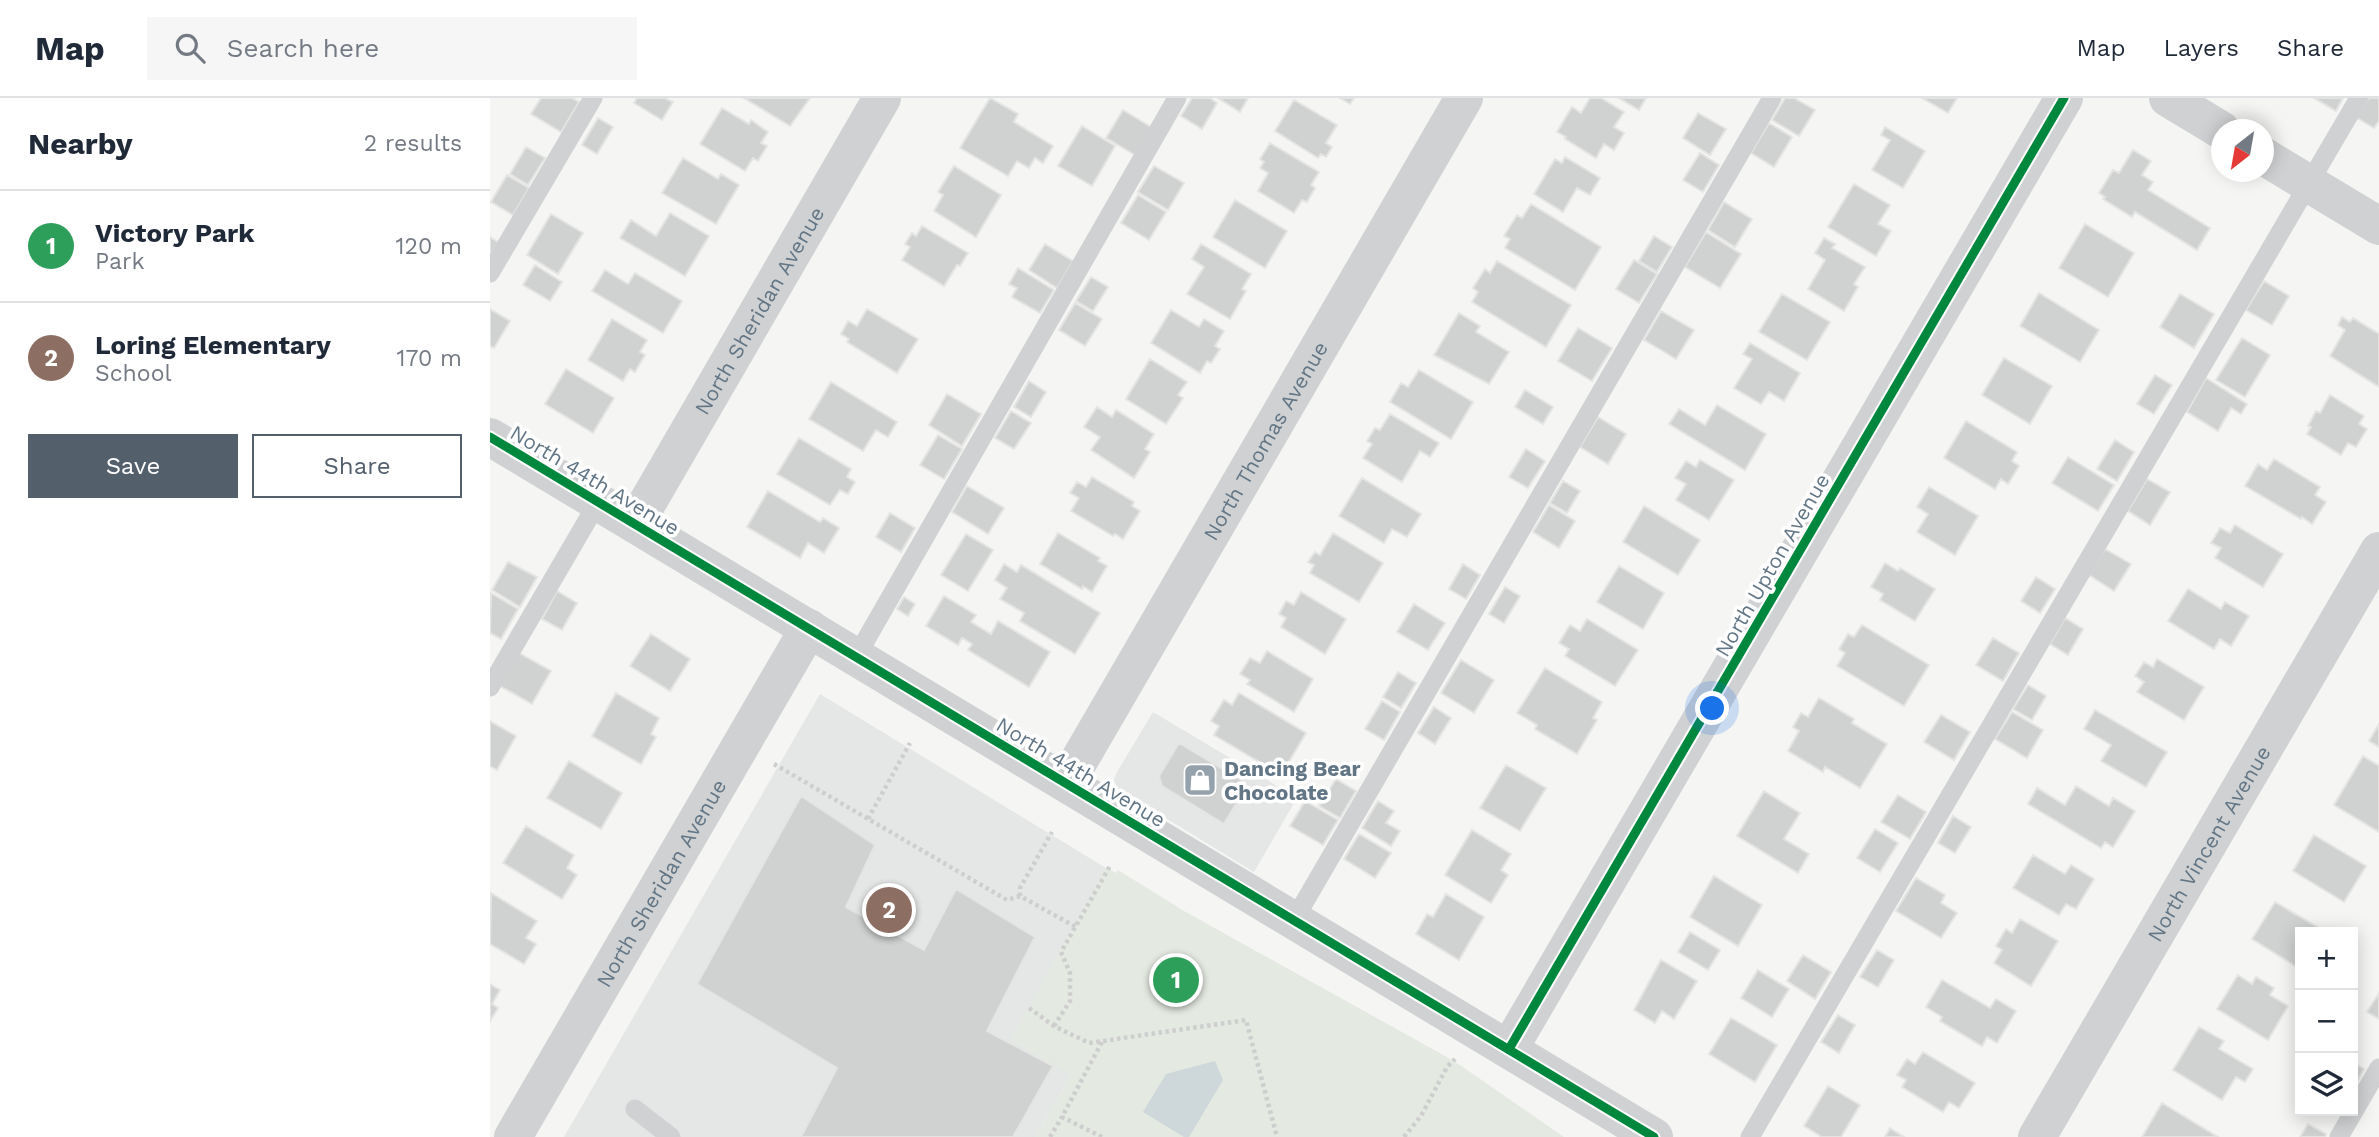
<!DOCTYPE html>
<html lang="en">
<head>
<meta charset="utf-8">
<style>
	:root { --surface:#fff; --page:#f6f6f7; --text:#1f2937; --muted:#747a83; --line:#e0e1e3; --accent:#545f6c }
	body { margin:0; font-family:"Work Sans",sans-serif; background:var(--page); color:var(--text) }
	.controls { position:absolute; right:21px; bottom:21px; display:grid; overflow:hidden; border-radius:0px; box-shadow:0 4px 18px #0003 }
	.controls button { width:63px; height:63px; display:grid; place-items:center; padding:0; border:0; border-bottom:2px solid var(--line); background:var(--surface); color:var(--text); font:35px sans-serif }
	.compass { position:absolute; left:1721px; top:21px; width:63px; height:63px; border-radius:50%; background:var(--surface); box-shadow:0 4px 18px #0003; rotate:211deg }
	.you { position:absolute; left:1223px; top:611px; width:24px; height:24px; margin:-18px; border:5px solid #fff; border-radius:50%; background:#1a73e8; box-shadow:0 0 0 10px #1a73e833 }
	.badge { display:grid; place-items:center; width:46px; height:46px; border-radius:50%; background:var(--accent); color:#fff; font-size:23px; font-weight:700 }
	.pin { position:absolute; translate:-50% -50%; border:4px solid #fff; box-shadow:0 2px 7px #0006 }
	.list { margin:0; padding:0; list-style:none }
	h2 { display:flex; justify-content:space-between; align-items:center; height:91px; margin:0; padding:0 28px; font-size:30px }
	h2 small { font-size:23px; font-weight:400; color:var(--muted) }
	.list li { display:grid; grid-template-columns:46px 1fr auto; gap:21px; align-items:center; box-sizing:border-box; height:112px; padding:0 28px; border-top:2px solid var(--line) }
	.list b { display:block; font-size:26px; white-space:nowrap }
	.list p { margin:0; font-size:23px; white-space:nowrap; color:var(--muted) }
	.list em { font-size:23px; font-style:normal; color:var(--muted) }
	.actions { display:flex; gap:14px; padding:21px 28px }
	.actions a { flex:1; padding:16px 0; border:2px solid var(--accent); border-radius:0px; text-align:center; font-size:24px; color:var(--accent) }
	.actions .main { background:var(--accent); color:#fff }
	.icon { flex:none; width:38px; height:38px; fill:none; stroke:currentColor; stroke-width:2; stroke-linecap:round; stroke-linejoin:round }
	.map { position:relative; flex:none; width:1889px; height:1039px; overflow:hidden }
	header { display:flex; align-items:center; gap:42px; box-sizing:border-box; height:98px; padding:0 35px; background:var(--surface); border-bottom:2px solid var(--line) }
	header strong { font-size:33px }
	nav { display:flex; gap:38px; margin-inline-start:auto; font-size:24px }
	.search { width:490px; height:63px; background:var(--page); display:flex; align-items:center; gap:18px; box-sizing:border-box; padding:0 24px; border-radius:0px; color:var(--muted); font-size:26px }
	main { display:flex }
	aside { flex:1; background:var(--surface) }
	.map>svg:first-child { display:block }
	.built { fill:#e5e7e6 }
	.green { fill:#e4e9e1 }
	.water { fill:#ced7da }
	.building { fill:#d0d1d1; stroke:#e4e4e3; stroke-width:2 }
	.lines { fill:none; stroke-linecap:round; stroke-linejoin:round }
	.path { stroke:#cecece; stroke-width:4.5; stroke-dasharray:3.5 3.5; stroke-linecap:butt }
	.lane { stroke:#d0d1d2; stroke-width:19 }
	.street { stroke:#d0d1d2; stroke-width:38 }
	.cycleway-casing { stroke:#fff; stroke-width:13 }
	.cycleway { stroke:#00873e; stroke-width:9 }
	.labels { text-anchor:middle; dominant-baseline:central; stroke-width:7; stroke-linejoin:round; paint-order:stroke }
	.street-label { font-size:21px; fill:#627686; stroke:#fff }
	.poi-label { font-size:21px; font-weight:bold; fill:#627686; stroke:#fff; text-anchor:start }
</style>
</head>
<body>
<header>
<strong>Map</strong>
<div class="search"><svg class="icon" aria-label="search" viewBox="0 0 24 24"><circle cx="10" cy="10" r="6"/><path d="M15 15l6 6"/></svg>Search here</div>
<nav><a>Map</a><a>Layers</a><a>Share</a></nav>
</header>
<main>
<aside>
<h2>Nearby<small>2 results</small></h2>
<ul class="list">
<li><span class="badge" style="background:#2e9e5b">1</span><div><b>Victory Park</b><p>Park</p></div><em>120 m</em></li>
<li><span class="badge" style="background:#8d6e63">2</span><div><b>Loring Elementary</b><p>School</p></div><em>170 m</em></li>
</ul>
<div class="actions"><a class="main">Save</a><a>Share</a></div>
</aside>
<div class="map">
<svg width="1889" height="1039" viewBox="0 0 1889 1039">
	<rect width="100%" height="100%" fill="#f5f5f3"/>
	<path class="built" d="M330,596L616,770L522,941L581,977L546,1039H74Z
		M663,614L807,700L764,774L628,691L624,682L627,674Z"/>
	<path class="green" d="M616,770L626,775L628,772L694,813L964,963L1074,1039H546L581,977L521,942Z"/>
	<path class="water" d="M725,963L733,982L699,1039H694L653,1014L676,976Z"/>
	<path class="building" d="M51,0H82L89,4L71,34L41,16Z
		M147,0H175L183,4L172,22L144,5Z
		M254,0H320L300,28Z
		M500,0L528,16L524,24L563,48L553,65L545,60L539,70L527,63L518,78L470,50Z
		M702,0H720L727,5L712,31L691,18Z
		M728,0H758L750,14Z
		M850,0H864L860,6Z
		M1100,0H1111L1134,14L1124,29L1134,35L1124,52L1114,46L1106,60L1075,41L1076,39L1067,34L1082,9L1091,15Z
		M1129,0H1156L1149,12Z
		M1295,0H1304L1325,12L1309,38L1282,22Z
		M1432,0H1467L1458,15Z
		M1824,0H1853L1846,13Z
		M1879,0H1889V23L1884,30L1867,20Z
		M804,2L847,27L836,45L842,49L836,59L831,56L828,60L785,33Z
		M232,10L259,26L261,22L278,34L271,45L277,48L268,63L263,60L255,73L210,46Z
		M633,12L661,29L645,57L616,40Z
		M1208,15L1236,31L1220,57L1193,40Z
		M108,20L123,29L107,56L92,47Z
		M1279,25L1302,39L1284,69L1261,55Z
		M592,28L625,48L602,88L568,68Z
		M1395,29L1435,53L1413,90L1382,72L1400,42L1391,37Z
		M780,45L829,74L821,87L825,90L817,104L812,102L804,115L768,93L778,75L770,70L774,64L770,61Z
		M36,49L55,60L38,87L20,76Z
		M1643,52L1661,63L1652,77L1663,84L1658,92L1720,130L1707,152L1645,114L1642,119L1613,101L1615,99L1609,95L1623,72L1629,75Z
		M1210,55L1229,67L1213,94L1193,82Z
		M1075,59L1110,80L1100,97L1087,90L1073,114L1044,96L1065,61L1072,65Z
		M193,60L228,81L231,76L249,87L226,126L172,95Z
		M464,68L511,97L486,139L444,113L453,97L448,94Z
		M664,68L694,85L678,112L648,94Z
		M17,77L39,90L23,117L1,104Z
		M1364,86L1400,107L1388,126L1401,133L1386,158L1338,129Z
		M648,97L676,114L659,142L631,125Z
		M745,102L797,133L775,170L723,139Z
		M1234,104L1262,121L1245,149L1218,132Z
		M1041,106L1111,149L1085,192L1015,150L1020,141L1014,138L1027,117L1032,120Z
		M180,115L219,138L195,178L130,140L141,122L166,138Z
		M61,116L93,135L68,176L37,157Z
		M1595,126L1644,155L1618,199L1569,170Z
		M432,128L478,155L470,168L467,167L454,188L412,162L420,149L415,146L422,135L426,138Z
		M1216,134L1251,156L1230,190L1195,169Z
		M1164,138L1182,149L1167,174L1149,163Z
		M0,139L8,144L0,158Z
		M1334,140L1345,146L1342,150L1375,169L1364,186L1368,189L1354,213L1318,191L1335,162L1325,155Z
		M555,146L583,163L567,190L539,172Z
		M711,146L761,176L752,191L756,193L740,221L697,196L714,169L702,161Z
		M1144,162L1167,176L1149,205L1126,191Z
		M1007,163L1081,207L1056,249L982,204L988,194L983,190L995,171L1000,175Z
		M45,167L72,184L60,203L33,187Z
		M528,170L564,192L550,215L522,199L527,190L519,186Z
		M115,172L138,186L145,175L192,203L173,235L102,193Z
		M601,179L618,189L603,213L586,203Z
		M1774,183L1799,198L1782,227L1756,212Z
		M1549,195L1609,232L1590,264L1530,228Z
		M1292,196L1340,224L1317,262L1269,234Z
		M1690,196L1724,216L1704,250L1670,229Z
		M585,205L612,221L595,248L569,232Z
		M0,211L20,223L4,250L0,248Z
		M377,211L428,241L407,275L357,244L359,241L351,236L358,223L367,228Z
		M681,212L709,229L714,221L734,233L725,248L730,251L721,265L717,263L710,275L661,245Z
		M1171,213L1204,232L1186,261L1154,242Z
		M969,215L990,228L986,234L1019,254L999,286L944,257Z
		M1852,219L1860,224L1863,220L1889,236V289L1840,258L1855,232L1848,227Z
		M122,221L157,242L150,254L155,257L145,274L140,271L133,283L98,262Z
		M1088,230L1122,250L1102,283L1068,263Z
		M1752,240L1780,257L1755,299L1726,282Z
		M1260,245L1310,275L1294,303L1279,294L1271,306L1244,290L1262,261L1253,256Z
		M1514,260L1562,288L1540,326L1492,297Z
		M660,261L697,284L688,297L693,300L676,326L636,301Z
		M76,271L124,300L103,335L55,306Z
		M929,272L983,304L961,341L900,304L911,285L918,289Z
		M1665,277L1682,287L1664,316L1647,306Z
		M1716,280L1757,306L1751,316L1741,310L1728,333L1697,314Z
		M539,283L556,294L541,319L524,309Z
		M341,284L407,324L398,339L386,332L373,353L319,321Z
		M1035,292L1063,309L1053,326L1025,309Z
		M457,296L491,316L472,348L439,327Z
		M1840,297L1874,318L1869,326L1877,331L1866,349L1858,345L1851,357L1817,336L1821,329L1818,328L1826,313L1830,315Z
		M1227,307L1276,336L1255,372L1179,326L1189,311L1215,327Z
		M607,309L622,319L626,312L664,336L655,351L660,354L644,380L601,352L610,339L594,329Z
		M521,313L541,325L524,351L505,340Z
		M900,316L949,345L940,359L930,353L912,384L873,360L882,346L877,343L885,330L890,332Z
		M1108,319L1136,336L1118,366L1090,349Z
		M1476,323L1527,354L1522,363L1529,368L1518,386L1511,381L1505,391L1454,360Z
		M448,337L472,351L454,381L430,367Z
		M309,340L361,371L357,379L365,384L358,396L350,392L340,407L287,376Z
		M1625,342L1644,354L1627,383L1607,371Z
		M1036,351L1055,363L1038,390L1019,379Z
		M1578,359L1624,387L1608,413L1562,385Z
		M1784,361L1830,389L1825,397L1836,404L1822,426L1812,419L1811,421L1755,388L1768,366L1777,372Z
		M1210,362L1244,382L1219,422L1186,402L1196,386L1185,380L1196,363L1206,369Z
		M602,379L644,404L642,408L650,413L633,441L625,436L623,438L581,413L589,400L580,395L587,384L596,389Z
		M872,380L931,416L917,439L902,431L894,445L849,418Z
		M1657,381L1680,394L1660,427L1638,413Z
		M1073,383L1090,393L1077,415L1060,405Z
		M477,388L514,410L498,436L462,414Z
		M1439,389L1488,418L1465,457L1427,434L1438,416L1427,409Z
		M278,393L330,424L333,420L349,430L334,455L318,445L310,460L257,429Z
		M1059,407L1085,423L1069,450L1043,434Z
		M1154,408L1210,442L1188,477L1133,444Z
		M400,415L425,430L411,454L386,439Z
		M1745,427L1793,456L1773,489L1725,460L1731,450L1721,445L1730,430L1740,435Z
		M568,435L610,460L608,463L617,468L602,494L593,488L592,491L550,466Z
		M843,435L893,465L869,504L820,475L824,467L818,464L825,454L830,457Z
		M476,436L503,452L478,493L451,477Z
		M1615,451L1641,466L1624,493L1599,477Z
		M18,464L47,479L30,509L2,492Z
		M1395,465L1408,473L1410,470L1445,491L1425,523L1390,502L1393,496L1381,489Z
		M514,466L527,474L531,467L610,515L585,556L530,523L534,515L510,501L517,490L505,482Z
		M973,466L990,477L976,501L959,491Z
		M1129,468L1174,495L1153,531L1107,504Z
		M1546,479L1565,491L1550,515L1531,503Z
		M1015,489L1030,498L1014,525L999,516Z
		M1698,491L1731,511L1735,504L1759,518L1741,548L1730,541L1724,551L1678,523Z
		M67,493L87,505L72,532L52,521Z
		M811,494L856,521L835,556L791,529L796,520L789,516L796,503L804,507Z
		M1,495L28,511L11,541L0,535Z
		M454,498L486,517L481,524L501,536L508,523L560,554L539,589L478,552L482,546L472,540L468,547L436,528Z
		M414,499L425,506L418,518L407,511Z
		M924,506L955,525L938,552L907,534Z
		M1575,520L1593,531L1578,557L1560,546Z
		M1097,521L1148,552L1125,588L1075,558L1079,551L1069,545L1080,527L1090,533Z
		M1372,527L1439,567L1414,608L1347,568L1355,555L1349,551L1358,536L1364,539Z
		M161,536L200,561L180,593L140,568Z
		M1503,540L1529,555L1513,583L1486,567Z
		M777,553L823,581L804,614L757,586L760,582L750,576L760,560L770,565Z
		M29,555L61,573L42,606L10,588Z
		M1667,561L1714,589L1694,622L1647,594L1654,584L1645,578L1654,564L1663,569Z
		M971,562L1004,582L984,615L951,595Z
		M1055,570L1112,604L1103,620L1107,622L1087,656L1045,631L1047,627L1027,615Z
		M908,574L926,585L911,610L893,599Z
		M1538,587L1556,598L1542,622L1523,611Z
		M126,595L169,620L161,636L166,639L151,666L102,638Z
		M749,595L816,635L791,677L724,637L729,628L721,623L734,602L742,607Z
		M1329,600L1364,621L1362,625L1397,646L1370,690L1335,669L1333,674L1298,653L1309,633L1303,629L1311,615L1318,619Z
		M892,603L910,614L894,642L875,631Z
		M944,609L961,620L945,646L928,635Z
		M1605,612L1677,654L1656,689L1611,663L1621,647L1594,631Z
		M1522,614L1553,632L1537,660L1505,641Z
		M1451,617L1480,634L1464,662L1434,644Z
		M0,623L26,638L7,672L0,668Z
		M1889,626V649L1879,643Z
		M689,645L758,686L734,726L672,688L669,678Z
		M1873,658L1889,668V734L1844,707Z
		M79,663L132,695L111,731L57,700Z
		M1016,667L1056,690L1030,733L990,710Z
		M846,681L866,693L850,720L829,708Z
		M1586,688L1619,708L1623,700L1645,713L1623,749L1615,744L1611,750L1538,706L1547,690L1575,707Z
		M1274,693L1310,715L1294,741L1319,756L1308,775L1247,738Z
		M1408,697L1436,714L1420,741L1391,724Z
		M311,698L385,747L356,809L434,852L466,791L545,839L497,933L563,968L523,1039H311L347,970L207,886Z
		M815,703L848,722L833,747L800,728Z
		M888,703L904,713L896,725L910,733L901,748L872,730Z
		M1463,718L1481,729L1465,755L1448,745Z
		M36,728L84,757L77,770L87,777L72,801L13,765Z
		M1385,731L1408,745L1390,774L1367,760Z
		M982,732L1021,756L1011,772L1018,777L1001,805L955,777Z
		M869,736L901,755L885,780L854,761Z
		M1824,737L1876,768L1854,804L1803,773Z
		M1543,757L1575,776L1581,767L1604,781L1586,811L1576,806L1569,817L1523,790Z
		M1224,778L1272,807L1248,848L1200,819Z
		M1426,780L1455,797L1451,805L1467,815L1451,840L1406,813Z
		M1,795L47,823L36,840L46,846L34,866L0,846Z
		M956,796L994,819L969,862L926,836L937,816L943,819Z
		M1785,804L1836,834H1810V871L1762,841Z
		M1530,821L1568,843L1541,888L1504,865L1512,852L1506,848L1516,831L1522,835Z
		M1200,834L1230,852L1218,872L1188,854Z
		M1387,852L1404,862L1388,889L1370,879Z
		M1313,857L1341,874L1325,901L1297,883Z
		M1171,862L1207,883L1184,921L1172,913L1165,925L1144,912Z
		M1268,872L1299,891L1282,919L1251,900Z
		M1748,877L1762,886L1766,879L1784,890L1780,897L1798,908L1778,942L1727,911Z
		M1452,882L1500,910L1506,901L1526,913L1507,945L1497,939L1492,948L1450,923L1452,919L1436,909Z
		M0,886L10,892L2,906L8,910L0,923Z
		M1889,895V921L1877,914Z
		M1348,917L1365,927L1349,955L1331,944Z
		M1241,920L1287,947L1265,984L1219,956Z
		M1709,929L1734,943L1729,951L1763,971L1755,984L1746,979L1732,1002L1683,972Z
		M1433,954L1485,985L1469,1010L1459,1004L1453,1014L1412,989L1416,982L1407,977L1417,961L1425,966Z
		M1863,964L1874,971L1863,990Z
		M1338,988L1370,1007L1351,1039H1332L1314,1028Z
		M1672,1005L1728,1039H1652Z
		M1818,1026L1836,1036L1835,1039H1810Z
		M1400,1030L1414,1039H1395Z"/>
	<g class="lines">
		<path class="path" d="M284,666L517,802L530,798L586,829
			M378,721L420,645
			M530,798V790L562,734
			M539,910L564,928L599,945L756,922L787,1039
			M564,928L580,903V875L571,854L620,768
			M560,1039L572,1019
			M612,1039L572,1019L613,942
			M914,1039L931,1018L957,969L965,961"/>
		<path class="lane" d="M0,175L103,0
			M366,559L687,0
			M0,589L108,404
			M804,822L1282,0
			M145,1011L181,1039
			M1260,1039L1869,0
			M1849,1039L1889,970"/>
		<g class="street">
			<path d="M1678,0L1731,32"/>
			<path d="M1773,58L1889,128"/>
			<path d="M0,339L1164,1039"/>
			<path id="s1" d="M145,426L392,0"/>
			<path id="s2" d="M576,685L974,0"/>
			<path d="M1019,951L1574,0"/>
			<path id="s3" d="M23,1039L319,530"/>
			<path id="s4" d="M1547,1039L1889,453"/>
		</g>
		<defs>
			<path id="cycleway" d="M0,339L1164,1039
				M1019,951L1574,0"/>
		</defs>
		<use href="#cycleway" class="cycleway-casing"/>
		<use href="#cycleway" class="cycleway"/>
	</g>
	<defs>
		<symbol id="shop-square" viewBox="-11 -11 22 22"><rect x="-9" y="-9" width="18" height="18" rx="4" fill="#95a2ac" stroke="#fff"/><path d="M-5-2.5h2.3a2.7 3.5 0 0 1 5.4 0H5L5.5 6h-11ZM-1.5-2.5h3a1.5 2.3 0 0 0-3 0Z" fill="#fff"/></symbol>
	</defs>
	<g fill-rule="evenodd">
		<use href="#shop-square" x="691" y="663" width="38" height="38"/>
	</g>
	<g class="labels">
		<g class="street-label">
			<text stroke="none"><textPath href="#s1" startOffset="247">North Sheridan Avenue</textPath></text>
			<text stroke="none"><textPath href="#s2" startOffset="396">North Thomas Avenue</textPath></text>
			<text transform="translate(105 382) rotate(31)">North 44th Avenue</text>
			<text transform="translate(1282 467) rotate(-60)">North Upton Avenue</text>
			<text transform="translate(591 674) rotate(31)">North 44th Avenue</text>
			<text stroke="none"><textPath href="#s4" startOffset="340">North Vincent Avenue</textPath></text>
			<text stroke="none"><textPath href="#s3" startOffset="294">North Sheridan Avenue</textPath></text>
		</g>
		<g class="poi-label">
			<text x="734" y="670">Dancing Bear<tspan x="734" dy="24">Chocolate</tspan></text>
		</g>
	</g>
</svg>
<div class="controls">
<button>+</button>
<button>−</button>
<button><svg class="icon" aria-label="layers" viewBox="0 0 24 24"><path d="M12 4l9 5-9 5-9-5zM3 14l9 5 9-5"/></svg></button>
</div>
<svg class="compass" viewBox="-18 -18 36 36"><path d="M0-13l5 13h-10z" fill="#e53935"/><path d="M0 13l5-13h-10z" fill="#747a83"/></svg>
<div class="you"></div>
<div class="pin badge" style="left:686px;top:882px;background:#2e9e5b">1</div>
<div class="pin badge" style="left:399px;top:812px;background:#8d6e63">2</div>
</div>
</main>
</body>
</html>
